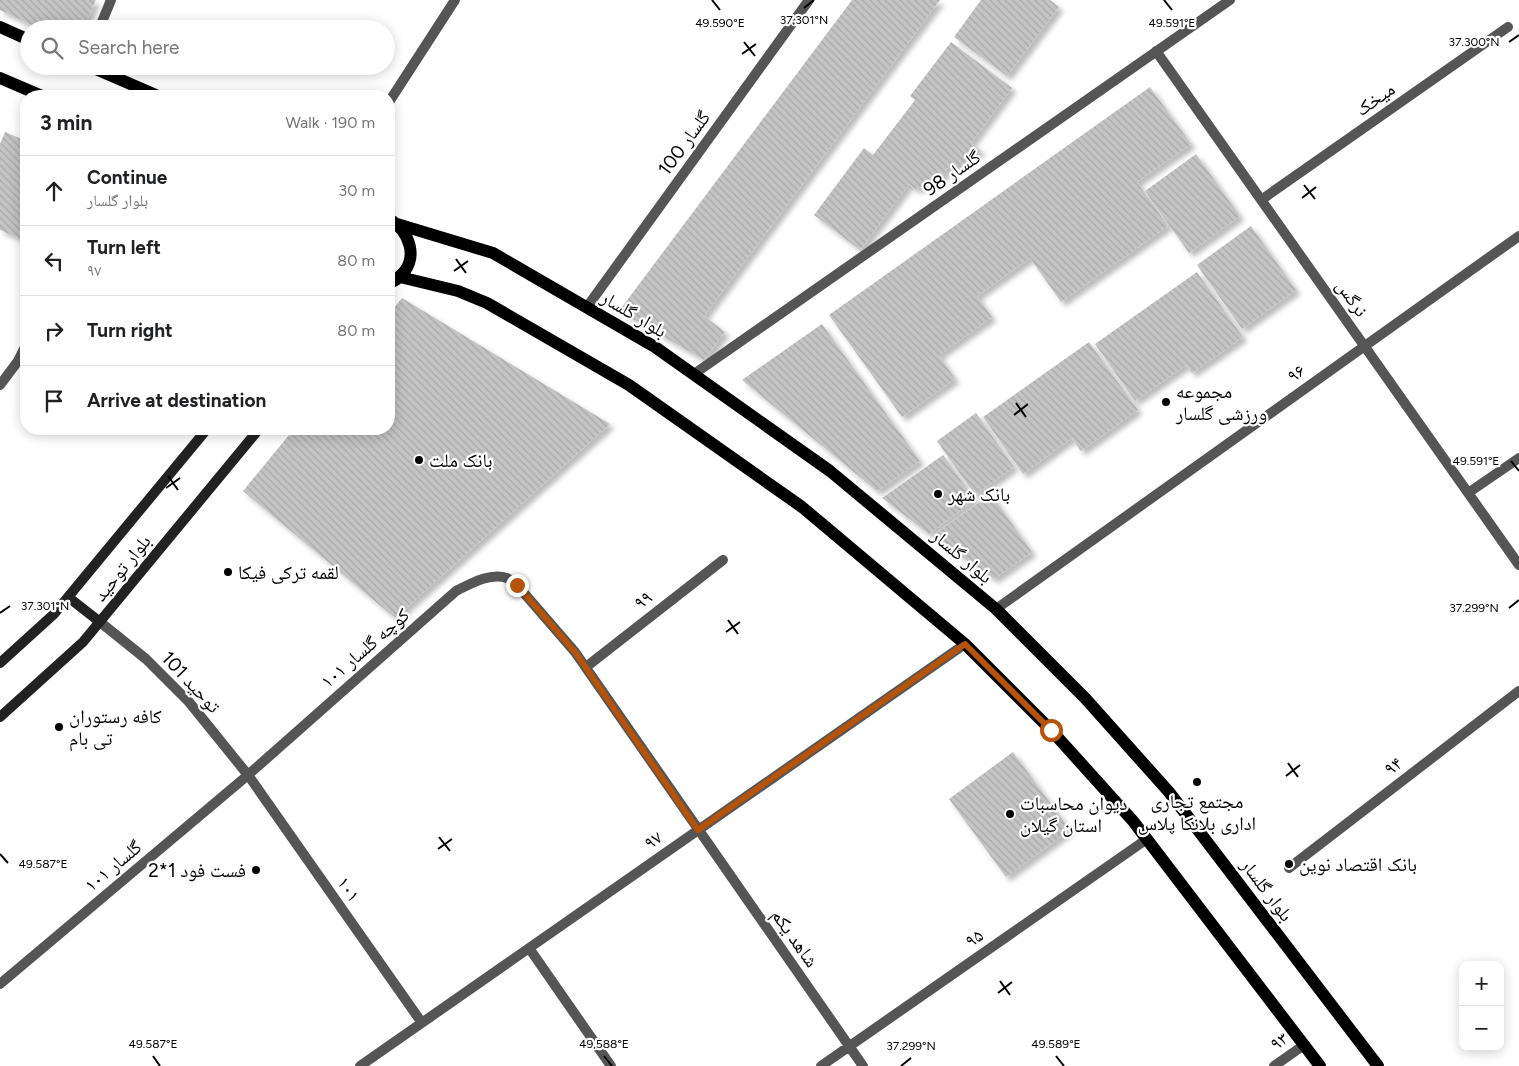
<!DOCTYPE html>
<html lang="en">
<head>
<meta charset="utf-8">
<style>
	:root { --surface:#fff; --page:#f6f6f6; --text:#202124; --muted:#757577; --line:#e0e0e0 }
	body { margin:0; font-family:Figtree,"Noto Naskh Arabic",sans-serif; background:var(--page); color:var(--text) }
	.controls { position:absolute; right:15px; bottom:15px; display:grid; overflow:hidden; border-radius:10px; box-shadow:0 2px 12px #0003 }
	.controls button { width:45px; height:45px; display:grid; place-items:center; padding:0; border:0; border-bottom:1px solid var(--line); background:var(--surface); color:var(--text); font:25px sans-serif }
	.stop { position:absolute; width:15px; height:15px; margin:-11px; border:4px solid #b45309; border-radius:50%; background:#fff }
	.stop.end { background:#b45309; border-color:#fff; box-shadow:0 1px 5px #0008 }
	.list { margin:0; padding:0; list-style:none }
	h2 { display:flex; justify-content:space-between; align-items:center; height:65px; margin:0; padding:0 20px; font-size:21px }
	h2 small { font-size:16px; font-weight:400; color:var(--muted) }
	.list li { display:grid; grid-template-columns:32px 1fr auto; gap:15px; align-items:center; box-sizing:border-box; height:70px; padding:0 20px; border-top:1px solid var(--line) }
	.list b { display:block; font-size:19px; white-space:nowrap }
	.list p { margin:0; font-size:16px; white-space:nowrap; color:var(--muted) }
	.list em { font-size:16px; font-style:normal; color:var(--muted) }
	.icon { flex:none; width:28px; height:28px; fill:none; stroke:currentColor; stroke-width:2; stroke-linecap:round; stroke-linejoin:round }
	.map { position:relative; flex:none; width:1519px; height:1066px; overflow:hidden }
	.search { position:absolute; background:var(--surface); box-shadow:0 2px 12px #0003; left:20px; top:20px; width:375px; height:55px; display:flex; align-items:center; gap:12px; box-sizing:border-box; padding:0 18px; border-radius:28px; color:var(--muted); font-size:19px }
	.panel { position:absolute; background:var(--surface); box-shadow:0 2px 12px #0003; left:20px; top:90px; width:375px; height:345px; border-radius:20px }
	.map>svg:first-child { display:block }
	.building { fill:url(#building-back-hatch); filter:url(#shadow) }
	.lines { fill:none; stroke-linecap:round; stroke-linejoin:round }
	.minor { stroke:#555; stroke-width:10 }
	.secondary { stroke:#222; stroke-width:10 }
	.primary { stroke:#000; stroke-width:12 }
	.route { stroke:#b45309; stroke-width:6 }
	.ticks { fill:none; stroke:#000; stroke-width:2 }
	.poi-dot { fill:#000; stroke:#fff; stroke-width:2 }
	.labels { text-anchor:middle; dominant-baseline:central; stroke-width:4.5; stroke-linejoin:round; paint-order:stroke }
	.street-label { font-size:19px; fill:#000; stroke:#fff }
	.poi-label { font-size:19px; fill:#000; stroke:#fff; text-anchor:start }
	.ticks-label { font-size:12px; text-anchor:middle; fill:#000; stroke:#fff; stroke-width:4.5; stroke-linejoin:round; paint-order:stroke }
</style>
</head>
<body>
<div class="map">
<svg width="1519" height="1066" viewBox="0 0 1519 1066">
	<defs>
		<pattern id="building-back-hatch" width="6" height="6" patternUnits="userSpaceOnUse" patternTransform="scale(1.25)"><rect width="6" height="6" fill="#c4c4c4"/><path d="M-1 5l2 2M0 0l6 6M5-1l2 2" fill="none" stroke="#a7a7a7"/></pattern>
		<filter id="shadow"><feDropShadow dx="4.5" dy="4.5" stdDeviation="2.5" flood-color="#0004"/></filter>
	</defs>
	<rect width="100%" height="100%" fill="#fff"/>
	<path class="building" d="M0,0H96L83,29H40L0,10Z
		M852,0H940L704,316L725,332L704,360L619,311Z
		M981,0H1050L1059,7L1007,76L954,37Z
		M951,42L1012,88L971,143L981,151L960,166H949L938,182L915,189L909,184L860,250L814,215L864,148L873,155L915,100L910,96Z
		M1150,87L1191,144L1137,182L1168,226L1061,302L1030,258L977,296L992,317L939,355L955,379L902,417L829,315Z
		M5,132L26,141V241L0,230V144Z
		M1196,154L1240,216L1189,253L1145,191Z
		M1251,226L1296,290L1242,329L1197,265Z
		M1197,272L1243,337L1192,373L1186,365L1135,401L1095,344Z
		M402,298L610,424L395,618L243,491L294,429H389V314Z
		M822,324L920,461L877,491L742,380Z
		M1089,342L1138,410L1081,451L1072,438L1023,474L983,417Z
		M976,413L1014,467L975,495L937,441Z
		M943,455L975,500L929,534L882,498Z
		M991,494L1032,552L994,579L932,536Z
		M1013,752L1070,830L1006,877L949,799Z"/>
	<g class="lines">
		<path class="minor" d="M99,29L111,0
			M1156,51L1519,565
			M389,102L455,0
			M1261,200L1508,27
			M587,307L809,0
			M694,374L1230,0
			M0,385L18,361L26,345
			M1468,493L1519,458
			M996,609L1519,236
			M100,622L146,659L189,702L248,775L422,1023
			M586,667L723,560
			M1289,868L1519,691
			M529,948L611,1066
			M0,984L248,775L456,591C470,584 490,572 507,578C510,580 514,583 517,585L575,652L863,1066
			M360,1066L965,644
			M821,1066L1147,839
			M1274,1066L1304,1045"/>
		<path class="secondary" d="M68,597L100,622
			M0,663L54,614L207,429
			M0,717L83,642L259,429"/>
		<path class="primary" d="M0,27L29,40
			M89,66L158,96
			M0,78L42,96
			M389,219C410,231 420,260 399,277C397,280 392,282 389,283
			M397,224L493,253L655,347L830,471L996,609L1085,698L1169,792L1378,1066
			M400,277L458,291L487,303L629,385L802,507L965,644L1051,730L1133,821L1320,1066"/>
	</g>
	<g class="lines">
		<path class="route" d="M517,585L575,652L698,830L965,644L1051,730"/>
	</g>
	<path class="ticks" d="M712,0L720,10M1164,0L1172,10M804,8L814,0M744,42L755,56M1509,42L1519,35M742,54L756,44M1304,185L1315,199M1302,198L1316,187M456,259L466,273M454,271L468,261M1016,403L1026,417M1014,415L1028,404M1511,461L1519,471M168,476L178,490M166,488L180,478M1509,608L1519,600M0,613L10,606M728,620L738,634M726,632L740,622M1288,763L1298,777M1286,776L1300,765M439,837L450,851M438,849L452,839M0,854L8,863M1000,981L1010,995M998,993L1012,982M153,1056L160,1066M604,1056L612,1066M1056,1056L1064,1066M901,1066L911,1058"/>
	<g class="poi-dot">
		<circle cx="1166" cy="402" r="5"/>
		<circle cx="419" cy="460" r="5"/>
		<circle cx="938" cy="494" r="5"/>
		<circle cx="228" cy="572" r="5"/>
		<circle cx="59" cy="727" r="5"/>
		<circle cx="1197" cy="782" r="5"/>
		<circle cx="1010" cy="814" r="5"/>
		<circle cx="1289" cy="864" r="5"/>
		<circle cx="256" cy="870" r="5"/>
	</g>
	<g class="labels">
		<g class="street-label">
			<text transform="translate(1375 99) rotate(-35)">میخک</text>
			<text transform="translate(684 143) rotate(-54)">گلسار 100</text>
			<text transform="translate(952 173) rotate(-35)">گلسار 98</text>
			<text transform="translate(1352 298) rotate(55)">نرگس</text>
			<text transform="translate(634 314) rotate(31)">بلوار گلسار</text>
			<text transform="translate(1296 373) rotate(-36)">۹۶</text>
			<text transform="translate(962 556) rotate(40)">بلوار گلسار</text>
			<text transform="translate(122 568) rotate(-51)">بلوار توحید</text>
			<text transform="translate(643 600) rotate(-38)">۹۹</text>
			<text transform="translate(365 648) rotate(-41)">کوچه گلسار ۱۰۱</text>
			<text transform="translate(191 682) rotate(47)">توحید 101</text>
			<text transform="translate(1393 766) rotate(-38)">۹۴</text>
			<text transform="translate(653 840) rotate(-35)">۹۷</text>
			<text transform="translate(113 866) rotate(-40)">گلسار ۱۰۱</text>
			<text transform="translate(349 889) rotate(55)">۱۰۱</text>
			<text transform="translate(1267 890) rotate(53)">بلوار گلسار</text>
			<text transform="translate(795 938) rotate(55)">شاهد یکم</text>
			<text transform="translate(974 938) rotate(-35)">۹۵</text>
			<text transform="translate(1279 1041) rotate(-35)">۹۳</text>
		</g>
		<g class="poi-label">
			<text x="1176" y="391">مجموعه<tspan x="1176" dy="22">ورزشی گلسار</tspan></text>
			<text x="429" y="460">بانک ملت</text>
			<text x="948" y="494">بانک شهر</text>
			<text x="238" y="572">لقمه ترکی فیکا</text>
			<text x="69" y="716">کافه رستوران<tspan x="69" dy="22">تی بام</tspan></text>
			<text x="1197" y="801" text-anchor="middle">مجتمع تجاری<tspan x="1197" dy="22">اداری بلانکا پلاس</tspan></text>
			<text x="1020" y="803">دیوان محاسبات<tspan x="1020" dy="22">استان گیلان</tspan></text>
			<text x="1299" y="864">بانک اقتصاد نوین</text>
			<text x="246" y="870" text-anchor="end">فست فود 1*2</text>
		</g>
	</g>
	<g class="ticks-label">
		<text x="804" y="24">37.301°N</text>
		<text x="720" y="27">49.590°E</text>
		<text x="1172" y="27">49.591°E</text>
		<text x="1474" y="46">37.300°N</text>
		<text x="1476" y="465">49.591°E</text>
		<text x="45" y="610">37.301°N</text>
		<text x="1474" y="612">37.299°N</text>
		<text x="43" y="868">49.587°E</text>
		<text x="153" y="1048">49.587°E</text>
		<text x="604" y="1048">49.588°E</text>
		<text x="1056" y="1048">49.589°E</text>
		<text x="911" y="1050">37.299°N</text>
	</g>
</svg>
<div class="controls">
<button>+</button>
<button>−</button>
</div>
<div class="stop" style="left:1051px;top:730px"></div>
<div class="stop end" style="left:517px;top:585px"></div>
<div class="search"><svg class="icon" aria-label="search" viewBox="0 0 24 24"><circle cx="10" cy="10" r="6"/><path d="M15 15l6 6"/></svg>Search here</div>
<section class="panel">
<h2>3 min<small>Walk · 190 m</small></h2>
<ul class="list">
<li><svg class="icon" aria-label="ahead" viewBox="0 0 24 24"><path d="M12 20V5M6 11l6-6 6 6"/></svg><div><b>Continue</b><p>بلوار گلسار</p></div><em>30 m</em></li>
<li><svg class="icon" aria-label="left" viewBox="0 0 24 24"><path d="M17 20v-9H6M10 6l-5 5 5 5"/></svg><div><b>Turn left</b><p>۹۷</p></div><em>80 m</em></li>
<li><svg class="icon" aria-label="right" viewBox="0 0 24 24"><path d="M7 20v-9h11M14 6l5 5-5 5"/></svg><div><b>Turn right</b></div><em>80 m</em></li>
<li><svg class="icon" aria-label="arrive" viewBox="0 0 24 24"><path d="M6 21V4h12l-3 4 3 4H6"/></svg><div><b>Arrive at destination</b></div></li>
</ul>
</section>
</div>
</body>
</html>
